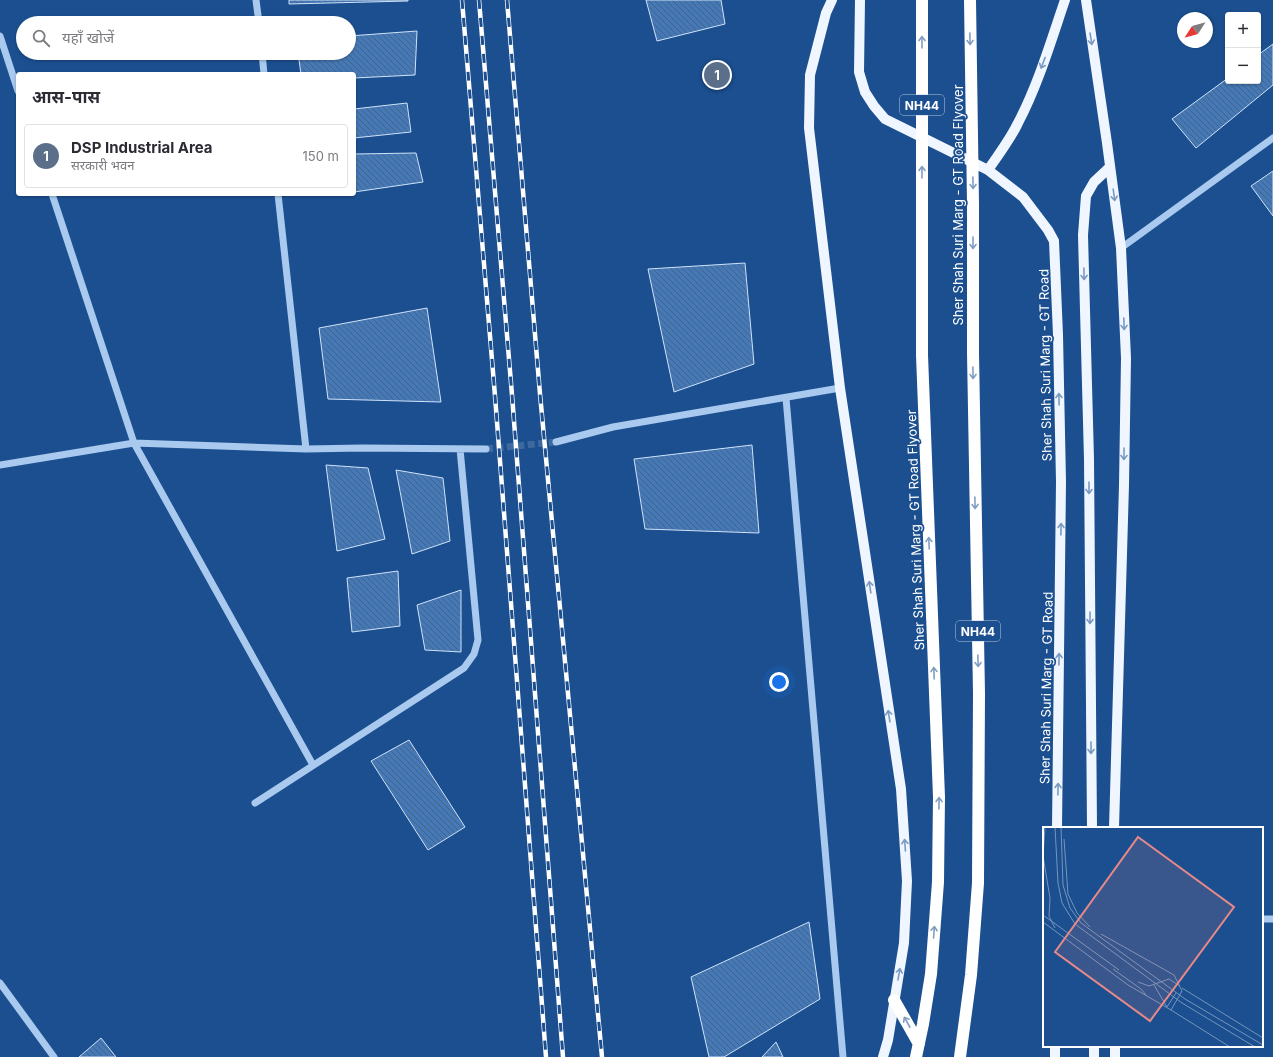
<!DOCTYPE html>
<html lang="hi">
<head>
<meta charset="utf-8">
<style>
	:root { --surface:#fff; --page:#f7f7f7; --text:#2b2b33; --muted:#7c7c81; --line:#e1e1e2; --accent:#0f766e }
	body { margin:0; font-family:Inter,"Noto Sans Devanagari",sans-serif; background:var(--page); color:var(--text) }
	.controls { position:absolute; right:12px; top:12px; display:grid; overflow:hidden; border-radius:4px; box-shadow:0 1px 3px #0004 }
	.controls button { width:36px; height:36px; display:grid; place-items:center; padding:0; border:0; border-bottom:1px solid var(--line); background:var(--surface); color:var(--text); font:20px sans-serif }
	.compass { position:absolute; left:1177px; top:12px; width:36px; height:36px; border-radius:50%; background:var(--surface); box-shadow:0 1px 3px #0004; rotate:234deg }
	.you { position:absolute; left:779px; top:682px; width:14px; height:14px; margin:-10px; border:3px solid #fff; border-radius:50%; background:#1a73e8; box-shadow:0 0 0 6px #1a73e833 }
	.badge { display:grid; place-items:center; width:26px; height:26px; border-radius:50%; background:var(--accent); color:#fff; font-size:13px; font-weight:700 }
	.pin { position:absolute; translate:-50% -50%; border:2px solid #fff; box-shadow:0 1px 4px #0006 }
	.list { margin:0; padding:0; list-style:none }
	h2 { display:flex; justify-content:space-between; align-items:center; height:52px; margin:0; padding:0 16px; font-size:17px }
	h2 small { font-size:13px; font-weight:400; color:var(--muted) }
	.list li { display:grid; grid-template-columns:26px 1fr auto; gap:12px; align-items:center; box-sizing:border-box; height:64px; margin:0 8px 8px; padding:0 8px; border:1px solid var(--line); border-radius:4px }
	.list b { display:block; font-size:15px; white-space:nowrap }
	.list p { margin:0; font-size:13px; white-space:nowrap; color:var(--muted) }
	.list em { font-size:13px; font-style:normal; color:var(--muted) }
	.icon { flex:none; width:22px; height:22px; fill:none; stroke:currentColor; stroke-width:2; stroke-linecap:round; stroke-linejoin:round }
	.map { position:relative; flex:none; width:1273px; height:1057px; overflow:hidden }
	.search { position:absolute; background:var(--surface); box-shadow:0 1px 3px #0004; left:16px; top:16px; width:340px; height:44px; display:flex; align-items:center; gap:10px; box-sizing:border-box; padding:0 14px; border-radius:22px; color:var(--muted); font-size:15px }
	.panel { position:absolute; background:var(--surface); box-shadow:0 1px 3px #0004; left:16px; top:72px; width:340px; height:124px; border-radius:4px }
	.map>svg:first-child { display:block }
	.building { fill:url(#building-back-hatch); stroke:#cfe3fa }
	.lines { fill:none; stroke-linecap:round; stroke-linejoin:round }
	.minor-tunnel { stroke:#3d69a0; stroke-width:7; stroke-dasharray:7 3.5; stroke-linecap:butt }
	.minor { stroke:#a9c9ee; stroke-width:7 }
	.major { stroke:#f0f6ff; stroke-width:10 }
	.highway { stroke:#fff; stroke-width:12 }
	.rail-casing { stroke:#fff; stroke-width:4.5 }
	.rail { stroke:#1b4f8f; stroke-width:3; stroke-dasharray:9; stroke-linecap:butt }
	.oneway { stroke:#829ec1 }
	.oneway2 { stroke:#7b9ac1 }
	.labels { text-anchor:middle; dominant-baseline:central; stroke-width:3.5; stroke-linejoin:round; paint-order:stroke }
	.shield { fill:#1b4f8f; stroke:#bbcadd; stroke-width:1 }
	.shield-label { font-size:12px; font-weight:bold; fill:#fff }
	.street-label { font-size:13px; fill:#fff; stroke:#1b4f8f }
	.inset-road { fill:none; stroke:#7695bc; stroke-width:1 }
	.view { fill:#e88989; fill-opacity:0.15; stroke:#e88989; stroke-width:2 }
	.inset-edge { fill:none; stroke:#fff; stroke-width:2 }
</style>
</head>
<body>
<div class="map">
<svg width="1273" height="1057" viewBox="0 0 1273 1057">
	<defs>
		<pattern id="building-back-hatch" width="6" height="6" patternUnits="userSpaceOnUse"><rect width="6" height="6" fill="#4478b7"/><path d="M-1 5l2 2M0 0l6 6M5-1l2 2" fill="none" stroke="#486282"/></pattern>
	</defs>
	<rect width="100%" height="100%" fill="#1b4f8f"/>
	<path class="building" d="M289,0H408V1L289,4Z
		M646,0H721L725,24L657,41Z
		M417,31L415,75L354,78V74H301L298,53H349V36Z
		M1273,44V85L1196,148L1172,119L1228,78V81H1258V55Z
		M407,103L411,132L354,138V109Z
		M416,153L423,182L354,192V154Z
		M1273,171V216L1251,186Z
		M745,263L754,364L674,392L648,269Z
		M427,308L441,402L328,399L319,328Z
		M752,445L759,533L645,529L634,459Z
		M326,465L368,468L385,539L337,551Z
		M396,470L443,478L450,541L412,554Z
		M398,571L400,626L352,632L347,578Z
		M461,590V652L425,650L417,605Z
		M409,740L465,827L428,850L371,761Z
		M809,922L820,999L724,1057H709L691,977Z
		M101,1038L116,1057H79Z
		M776,1042L783,1057H762Z"/>
	<g class="lines">
		<path class="minor-tunnel" d="M486,449L556,442"/>
		<path class="minor" d="M256,0L259,23
			M0,36L18,91
			M262,53L264,74
			M278,194L306,449
			M1121,248L1273,138
			M786,398L843,1057
			M556,442L613,427L840,388
			M134,443L313,765
			M134,443L306,449L362,448L486,449
			M0,465L134,443L52,194
			M255,803L464,668L474,654L478,640L460,449
			M1262,919H1273
			M0,983L54,1057"/>
		<path class="major" d="M832,0L826,13L810,75L809,128L840,388L901,789L907,881L904,943L888,1040L883,1057
			M860,0L859,72L865,92L874,106L885,119L988,170L1023,197L1048,230L1054,241L1058,335L1061,482L1057,828
			M1086,0L1107,143L1121,248L1126,358L1124,485L1114,828
			M988,170C998,155 1010,140 1018,123C1038,85 1051,41 1065,0
			M1092,828L1089,459L1083,235L1086,196L1094,182L1110,167
			M1094,1046V1057
			M1115,1046V1057
			M1055,1057V1046"/>
		<path class="highway" d="M894,1000L919,1044
			M916,1057L923,1024L931,974L938,882L939,797L922,355V0
			M960,1057L971,975L978,883L979,693L973,353V204L970,0"/>
		<defs>
			<path id="rail" d="M462,0L495,396L546,1057
				M479,0L512,395L563,1057
				M507,0L540,394L602,1057"/>
		</defs>
		<use href="#rail" class="rail-casing"/>
		<use href="#rail" class="rail"/>
	</g>
	<defs><path id="oneway-shaft" d="M-6 0H5M1.5-3L5.5 0L1.5 3" fill="none" stroke-width="1.6" stroke-linecap="round" stroke-linejoin="round"/></defs>
	<g class="oneway">
		<use href="#oneway-shaft" transform="translate(970 39) rotate(89)"/>
		<use href="#oneway-shaft" transform="translate(922 42) rotate(-90)"/>
		<use href="#oneway-shaft" transform="translate(922 172) rotate(-90)"/>
		<use href="#oneway-shaft" transform="translate(973 183) rotate(89)"/>
		<use href="#oneway-shaft" transform="translate(973 243) rotate(90)"/>
		<use href="#oneway-shaft" transform="translate(973 373) rotate(89)"/>
		<use href="#oneway-shaft" transform="translate(975 503) rotate(89)"/>
		<use href="#oneway-shaft" transform="translate(929 543) rotate(-92)"/>
		<use href="#oneway-shaft" transform="translate(978 661) rotate(89)"/>
		<use href="#oneway-shaft" transform="translate(934 673) rotate(-92)"/>
		<use href="#oneway-shaft" transform="translate(939 803) rotate(-89)"/>
		<use href="#oneway-shaft" transform="translate(934 932) rotate(-86)"/>
		<use href="#oneway-shaft" transform="translate(907 1022) rotate(-119)"/>
	</g>
	<g class="oneway2">
		<use href="#oneway-shaft" transform="translate(1091 39) rotate(81)"/>
		<use href="#oneway-shaft" transform="translate(1043 63) rotate(111)"/>
		<use href="#oneway-shaft" transform="translate(1114 195) rotate(82)"/>
		<use href="#oneway-shaft" transform="translate(1084 274) rotate(89)"/>
		<use href="#oneway-shaft" transform="translate(1124 324) rotate(88)"/>
		<use href="#oneway-shaft" transform="translate(1059 399) rotate(-91)"/>
		<use href="#oneway-shaft" transform="translate(1124 454) rotate(91)"/>
		<use href="#oneway-shaft" transform="translate(1089 488) rotate(90)"/>
		<use href="#oneway-shaft" transform="translate(1061 529) rotate(-89)"/>
		<use href="#oneway-shaft" transform="translate(870 587) rotate(-98)"/>
		<use href="#oneway-shaft" transform="translate(1090 618) rotate(90)"/>
		<use href="#oneway-shaft" transform="translate(1059 659) rotate(-89)"/>
		<use href="#oneway-shaft" transform="translate(889 716) rotate(-99)"/>
		<use href="#oneway-shaft" transform="translate(1091 748) rotate(90)"/>
		<use href="#oneway-shaft" transform="translate(1058 789) rotate(-89)"/>
		<use href="#oneway-shaft" transform="translate(905 845) rotate(-94)"/>
		<use href="#oneway-shaft" transform="translate(899 974) rotate(-80)"/>
	</g>
	<g class="labels">
		<g class="shield">
			<rect x="900" y="95" width="44" height="20" rx="3"/>
			<rect x="956" y="621" width="44" height="20" rx="3"/>
		</g>
		<g class="shield-label">
			<text x="922" y="105">NH44</text>
			<text x="978" y="631">NH44</text>
		</g>
		<g class="street-label">
			<text transform="translate(958 205) rotate(-90)">Sher Shah Suri Marg - GT Road Flyover</text>
			<text transform="translate(1045 365) rotate(-91)">Sher Shah Suri Marg - GT Road</text>
			<text transform="translate(915 530) rotate(-92)">Sher Shah Suri Marg - GT Road Flyover</text>
			<text transform="translate(1046 688) rotate(-89)">Sher Shah Suri Marg - GT Road</text>
		</g>
	</g>
	<g transform="translate(1043 827)">
		<rect width="220" height="220" fill="#1b4f8f"/>
		<path class="inset-road" d="M2,0L0,29L7,71L6,89L12,101M12,0L15,56L19,76L32,97L139,176L212,220M18,0L20,58L27,81L38,96L142,172L220,218M21,12L25,67L34,86L47,100M0,88L76,143M0,95L85,158L128,183L139,164L131,148L58,107M70,142L98,162L103,168M95,155L106,159L126,152L137,159M111,158L124,180L133,166M139,161L220,211M128,183L187,220"/>
		<path class="view" d="M95,10L191,80L107,194L12,125Z"/>
		<rect width="220" height="220" class="inset-edge"/>
	</g>
</svg>
<div class="controls">
<button>+</button>
<button>−</button>
</div>
<svg class="compass" viewBox="-18 -18 36 36"><path d="M0-13l5 13h-10z" fill="#e53935"/><path d="M0 13l5-13h-10z" fill="#7c7c81"/></svg>
<div class="you"></div>
<div class="pin badge" style="left:717px;top:75px;background:#5c6f8a">1</div>
<div class="search"><svg class="icon" aria-label="search" viewBox="0 0 24 24"><circle cx="10" cy="10" r="6"/><path d="M15 15l6 6"/></svg>यहाँ खोजें</div>
<section class="panel">
<h2>आस-पास<small></small></h2>
<ul class="list">
<li><span class="badge" style="background:#5c6f8a">1</span><div><b>DSP Industrial Area</b><p>सरकारी भवन</p></div><em>150 m</em></li>
</ul>
</section>
</div>
</body>
</html>
